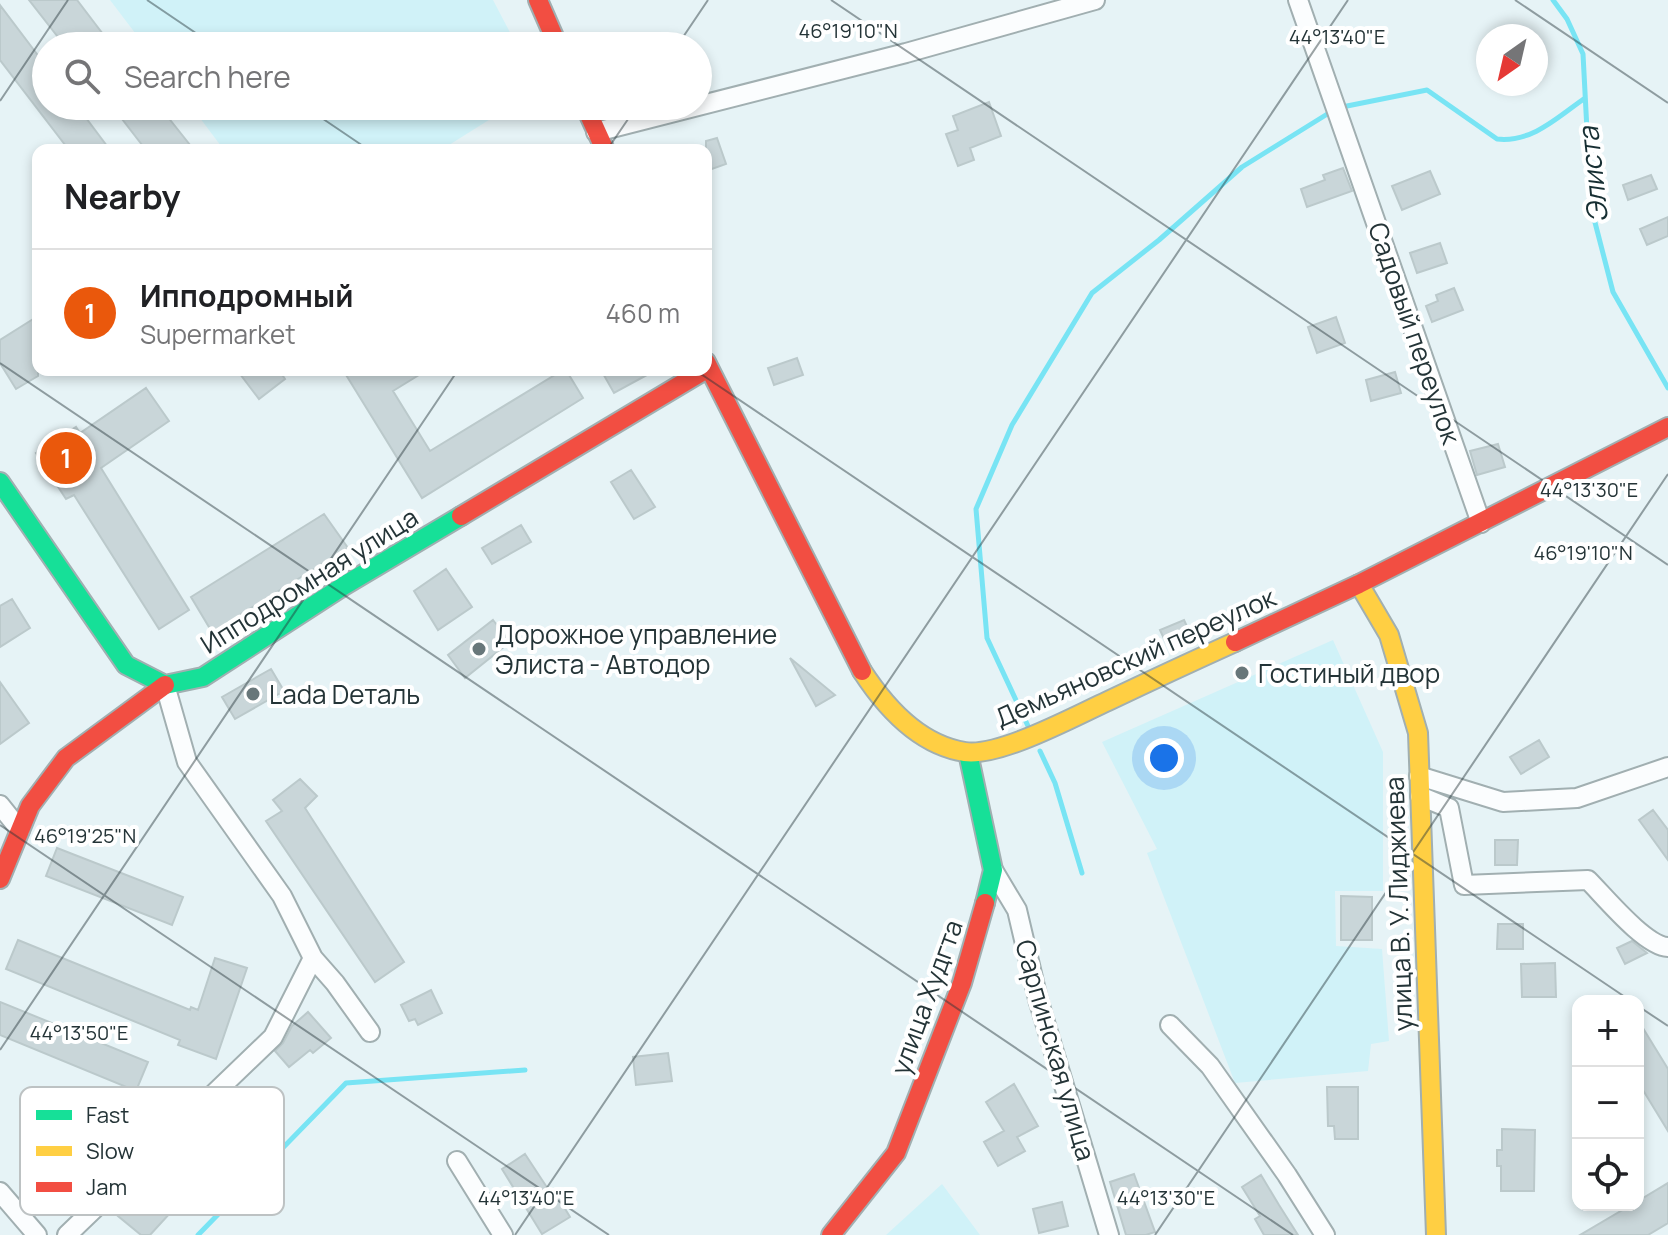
<!DOCTYPE html>
<html lang="en">
<head>
<meta charset="utf-8">
<style>
	:root { --surface:#fff; --page:#f6f6f6; --text:#202124; --muted:#757577; --line:#e0e0e0; --accent:#ea580c }
	body { margin:0; font-family:Manrope,sans-serif; background:var(--page); color:var(--text) }
	.controls { position:absolute; right:24px; bottom:24px; display:grid; overflow:hidden; border-radius:16px; box-shadow:0 4px 12px #0003 }
	.controls button { width:72px; height:72px; display:grid; place-items:center; padding:0; border:0; border-bottom:2px solid var(--line); background:var(--surface); color:var(--text); font:40px sans-serif }
	.compass { position:absolute; left:1476px; top:24px; width:72px; height:72px; border-radius:50%; background:var(--surface); box-shadow:0 4px 12px #0003; rotate:214deg }
	.you { position:absolute; left:1164px; top:758px; width:28px; height:28px; margin:-20px; border:6px solid #fff; border-radius:50%; background:#1a73e8; box-shadow:0 0 0 12px #1a73e833 }
	.badge { display:grid; place-items:center; width:52px; height:52px; border-radius:50%; background:var(--accent); color:#fff; font-size:26px; font-weight:700 }
	.pin { position:absolute; translate:-50% -50%; border:4px solid #fff; box-shadow:0 2px 8px #0006 }
	.list { margin:0; padding:0; list-style:none }
	h2 { display:flex; justify-content:space-between; align-items:center; height:104px; margin:0; padding:0 32px; font-size:34px }
	h2 small { font-size:26px; font-weight:400; color:var(--muted) }
	.list li { display:grid; grid-template-columns:52px 1fr auto; gap:24px; align-items:center; box-sizing:border-box; height:128px; padding:0 32px; border-top:2px solid var(--line) }
	.list b { display:block; font-size:30px; white-space:nowrap }
	.list p { margin:0; font-size:26px; white-space:nowrap; color:var(--muted) }
	.list em { font-size:26px; font-style:normal; color:var(--muted) }
	.icon { flex:none; width:44px; height:44px; fill:none; stroke:currentColor; stroke-width:2; stroke-linecap:round; stroke-linejoin:round }
	.map { position:relative; flex:none; width:1668px; height:1235px; overflow:hidden }
	.search { position:absolute; background:var(--surface); box-shadow:0 4px 12px #0003; left:32px; top:32px; width:680px; height:88px; display:flex; align-items:center; gap:20px; box-sizing:border-box; padding:0 28px; border-radius:44px; color:var(--muted); font-size:30px }
	.panel { position:absolute; background:var(--surface); box-shadow:0 4px 12px #0003; left:32px; top:144px; width:680px; height:232px; border-radius:16px }
	.map>svg:first-child { display:block }
	.built { fill:#d0f2f8 }
	.lines { fill:none; stroke-linecap:round; stroke-linejoin:round }
	.stream { stroke:#78e4f4; stroke-width:5 }
	.building { fill:#c9d6d9; stroke:#bbc9cb; stroke-width:2 }
	.street-casing { stroke:#a1afb1; stroke-width:22 }
	.fast-casing { stroke:#a1afb1; stroke-width:22 }
	.slow-casing { stroke:#a1afb1; stroke-width:22 }
	.jam-casing { stroke:#a1afb1; stroke-width:22 }
	.street { stroke:#fbfdfe; stroke-width:18 }
	.fast { stroke:#16e098; stroke-width:18 }
	.slow { stroke:#ffcf43; stroke-width:18 }
	.jam { stroke:#f24e42; stroke-width:18 }
	.ticks { fill:none; stroke:#243437; stroke-width:2; stroke-opacity:0.45 }
	.poi-dot { fill:#68777a; stroke:#fff; stroke-width:3 }
	.labels { text-anchor:middle; dominant-baseline:central; stroke-width:8; stroke-linejoin:round; paint-order:stroke }
	.street-label { font-size:26px; fill:#243437; stroke:#fff }
	.poi-label { font-size:26px; fill:#243437; stroke:#fff; text-anchor:start }
	.water-label { font-size:28px; font-style:italic; fill:#162e32; stroke:#fff }
	.key { fill:#fff; stroke:#bdc2c3; stroke-width:2 }
	.key-label { font-size:22px; fill:#243437 }
	.ticks-label { font-size:20px; text-anchor:middle; fill:#243437; stroke:#fff; stroke-width:8; stroke-linejoin:round; paint-order:stroke }
</style>
</head>
<body>
<div class="map">
<svg width="1668" height="1235" viewBox="0 0 1668 1235">
	<rect width="100%" height="100%" fill="#e6f3f6"/>
	<path class="built" d="M110,0H493L517,46H145Z
		M191,106H511L441,150H224Z
		M1333,640L1383,752V891H1335L1336,946L1382,949L1389,1041L1371,1044L1368,1071L1235,1083L1147,853L1157,849L1102,742Z
		M942,1184L980,1235H886Z"/>
	<g class="lines">
		<path class="stream" d="M1553,0L1567,19L1583,54L1591,207L1613,292L1668,388
			M1028,726L987,638L976,509L1012,425L1092,293L1159,240L1242,167L1337,108L1427,90L1497,139C1532,143 1558,117 1585,98
			M1040,751L1055,783L1082,873
			M198,1235L346,1083L525,1070"/>
	</g>
	<path class="building" d="M29,0H77L112,46H65Z
		M0,5L46,66V106H77L110,150H69L0,60Z
		M989,102L1001,136L970,148L974,160L958,166L946,134L958,130L953,116Z
		M112,106H159L194,150H146Z
		M717,138L726,164L706,171V141Z
		M1343,168L1352,191L1307,207L1301,189L1325,180L1323,175Z
		M1430,171L1440,194L1402,210L1392,186Z
		M1651,175L1657,189L1628,200L1623,185Z
		M1668,217V236L1647,245L1640,229Z
		M1440,243L1447,263L1417,273L1410,253Z
		M1454,288L1463,310L1432,322L1426,306L1438,301L1436,295Z
		M38,316V376L16,389L0,363V340Z
		M1336,317L1345,343L1317,353L1308,327Z
		M797,358L803,375L774,385L768,368Z
		M237,370H279L285,379L259,399Z
		M343,370H427L393,391L430,451L563,370H566L583,398L422,498Z
		M601,370H656L614,393Z
		M1395,372L1401,393L1371,401L1366,380Z
		M146,388L169,421L101,468L189,610L159,629L74,495L66,499L36,453L76,427L80,433Z
		M1498,444L1505,467L1477,475L1470,451Z
		M631,470L655,507L634,519L611,482Z
		M324,514L348,548L212,632L191,597Z
		M521,525L531,542L492,564L482,548Z
		M446,569L472,607L438,630L414,591Z
		M12,599L30,628L0,647V606Z
		M493,620L510,642L465,678L448,655Z
		M1184,620L1190,633L1166,643L1160,630Z
		M790,658L835,695L816,706Z
		M271,669L284,691L235,719L222,697Z
		M0,682L29,723L0,744Z
		M1539,740L1549,757L1521,774L1510,757Z
		M300,779L317,796L305,808L404,962L375,982L266,821L282,811L273,800Z
		M1653,810L1668,830V860L1639,820Z
		M1495,840H1518L1517,865H1495Z
		M57,848L183,897L172,925L46,876Z
		M1341,896L1372,897V940H1341Z
		M1498,924H1523V949H1497Z
		M18,940L190,1010L191,1007L198,1010L215,958L247,968L216,1059L178,1045L180,1040L6,969Z
		M1632,941L1647,953L1625,964L1617,948Z
		M1555,963L1556,997H1522L1521,964Z
		M431,990L442,1013L418,1025L415,1019L409,1021L401,1005Z
		M0,1002L148,1062L136,1091L0,1035Z
		M308,1012L331,1038L313,1053L310,1050L289,1067L275,1051L283,1043L292,1026Z
		M1638,1020L1668,1069V1131L1638,1082Z
		M668,1053L672,1081L636,1085L633,1057Z
		M1014,1084L1038,1126L1017,1137L1025,1151L998,1166L984,1142L1004,1131L986,1102Z
		M1327,1087H1358V1139H1335L1334,1126H1328Z
		M1502,1129L1535,1130L1534,1191H1501V1166H1497V1150H1502Z
		M525,1154L552,1195L555,1192L570,1217L542,1234L502,1169Z
		M169,1170L192,1189L150,1235H141L118,1216L134,1197L141,1204Z
		M1134,1174L1155,1232L1146,1235H1126L1110,1182Z
		M1261,1175L1279,1205L1298,1235H1264L1255,1219L1260,1216L1242,1187Z
		M1668,1183V1223L1648,1235H1580L1631,1205H1638V1201Z
		M1062,1202L1068,1226L1039,1233L1033,1209Z"/>
	<g class="lines">
		<defs>
			<path id="street" d="M1298,0L1481,523
				M596,132L906,53L1095,0
				M1419,776L1503,802L1577,798L1668,767
				M1420,796L1449,808L1464,885L1588,880C1605,897 1645,946 1668,947
				M0,805L20,830
				M993,870L1017,910L1038,999L1109,1235
				M313,958L335,983L370,1032
				M1170,1025L1210,1066L1287,1175L1325,1235
				M457,1161L503,1235
				M0,1192L37,1235
				M67,1235L273,1037L313,958L282,896L187,762L165,685"/>
			<path id="fast" d="M0,482L126,665L165,685L203,677L345,585L461,516
				M968,753L993,870L985,903"/>
			<path id="slow" d="M1359,584L1389,635L1418,733L1436,1235
				M862,671C886,708 919,745 965,752C1000,757 1075,716 1108,701C1150,681 1193,661 1235,642"/>
			<path id="jam" d="M538,0L558,46
				M585,106L605,150
				M706,362L862,671
				M461,516L705,370
				M1235,642L1359,584L1668,427
				M0,879L30,806L66,758L165,685
				M831,1235L896,1153L962,983L985,903"/>
		</defs>
		<use href="#street" class="street-casing"/>
		<use href="#fast" class="fast-casing"/>
		<use href="#slow" class="slow-casing"/>
		<use href="#jam" class="jam-casing"/>
		<use href="#street" class="street"/>
		<use href="#fast" class="fast"/>
		<use href="#slow" class="slow"/>
		<use href="#jam" class="jam"/>
	</g>
	<path class="ticks" d="M147,0L215,46M831,0L1668,565M1515,0L1668,103M677,46L708,0M0,101L68,0M304,106L369,150M607,150L637,106M0,363L1293,1235M695,370L1631,1001M0,825L609,1235M1638,1006L1668,1026M0,1050L458,370M515,1235L1348,0M1155,1235L1668,474"/>
	<g class="poi-dot">
		<circle cx="479" cy="649" r="8"/>
		<circle cx="1242" cy="673" r="8"/>
		<circle cx="253" cy="694" r="8"/>
	</g>
	<g class="labels">
		<g class="street-label">
			<text transform="translate(1415 333) rotate(71)">Садовый переулок</text>
			<text transform="translate(309 580) rotate(-32)">Ипподромная улица</text>
			<text transform="translate(1135 657) rotate(-24)">Демьяновский переулок</text>
			<text transform="translate(1398 904) rotate(-92)">улица В. У. Лиджиева</text>
			<text transform="translate(926 997) rotate(-70)">улица Худгта</text>
			<text transform="translate(1056 1050) rotate(74)">Сарпинская улица</text>
		</g>
		<g class="poi-label">
			<text x="495" y="634">Дорожное управление<tspan x="495" dy="30">Элиста - Автодор</tspan></text>
			<text x="1258" y="673">Гостиный двор</text>
			<text x="269" y="694">Lada Dеталь</text>
		</g>
		<g class="water-label">
			<text transform="translate(1592 175) rotate(-96)">Элиста</text>
		</g>
	</g>
	<rect x="20" y="1087" width="264" height="128" rx="12" class="key"/>
	<rect x="36" y="1110" width="36" height="10" fill="#16e098"/>
	<rect x="36" y="1146" width="36" height="10" fill="#ffcf43"/>
	<rect x="36" y="1182" width="36" height="10" fill="#f24e42"/>
	<g class="key-label">
		<text x="86" y="1123">Fast</text>
		<text x="86" y="1159">Slow</text>
		<text x="86" y="1195">Jam</text>
	</g>
	<g class="ticks-label">
		<text x="848" y="38">46°19'10"N</text>
		<text x="1337" y="44">44°13'40"E</text>
		<text x="1589" y="497">44°13'30"E</text>
		<text x="1583" y="560">46°19'10"N</text>
		<text x="85" y="843">46°19'25"N</text>
		<text x="79" y="1040">44°13'50"E</text>
		<text x="526" y="1205">44°13'40"E</text>
		<text x="1166" y="1205">44°13'30"E</text>
	</g>
</svg>
<div class="controls">
<button>+</button>
<button>−</button>
<button><svg class="icon" aria-label="locate" viewBox="0 0 24 24"><circle cx="12" cy="12" r="6"/><path d="M12 2v4M12 18v4M2 12h4M18 12h4"/></svg></button>
</div>
<svg class="compass" viewBox="-18 -18 36 36"><path d="M0-13l5 13h-10z" fill="#e53935"/><path d="M0 13l5-13h-10z" fill="#757577"/></svg>
<div class="you"></div>
<div class="pin badge" style="left:66px;top:458px">1</div>
<div class="search"><svg class="icon" aria-label="search" viewBox="0 0 24 24"><circle cx="10" cy="10" r="6"/><path d="M15 15l6 6"/></svg>Search here</div>
<section class="panel">
<h2>Nearby<small></small></h2>
<ul class="list">
<li><span class="badge">1</span><div><b>Ипподромный</b><p>Supermarket</p></div><em>460 m</em></li>
</ul>
</section>
</div>
</body>
</html>
